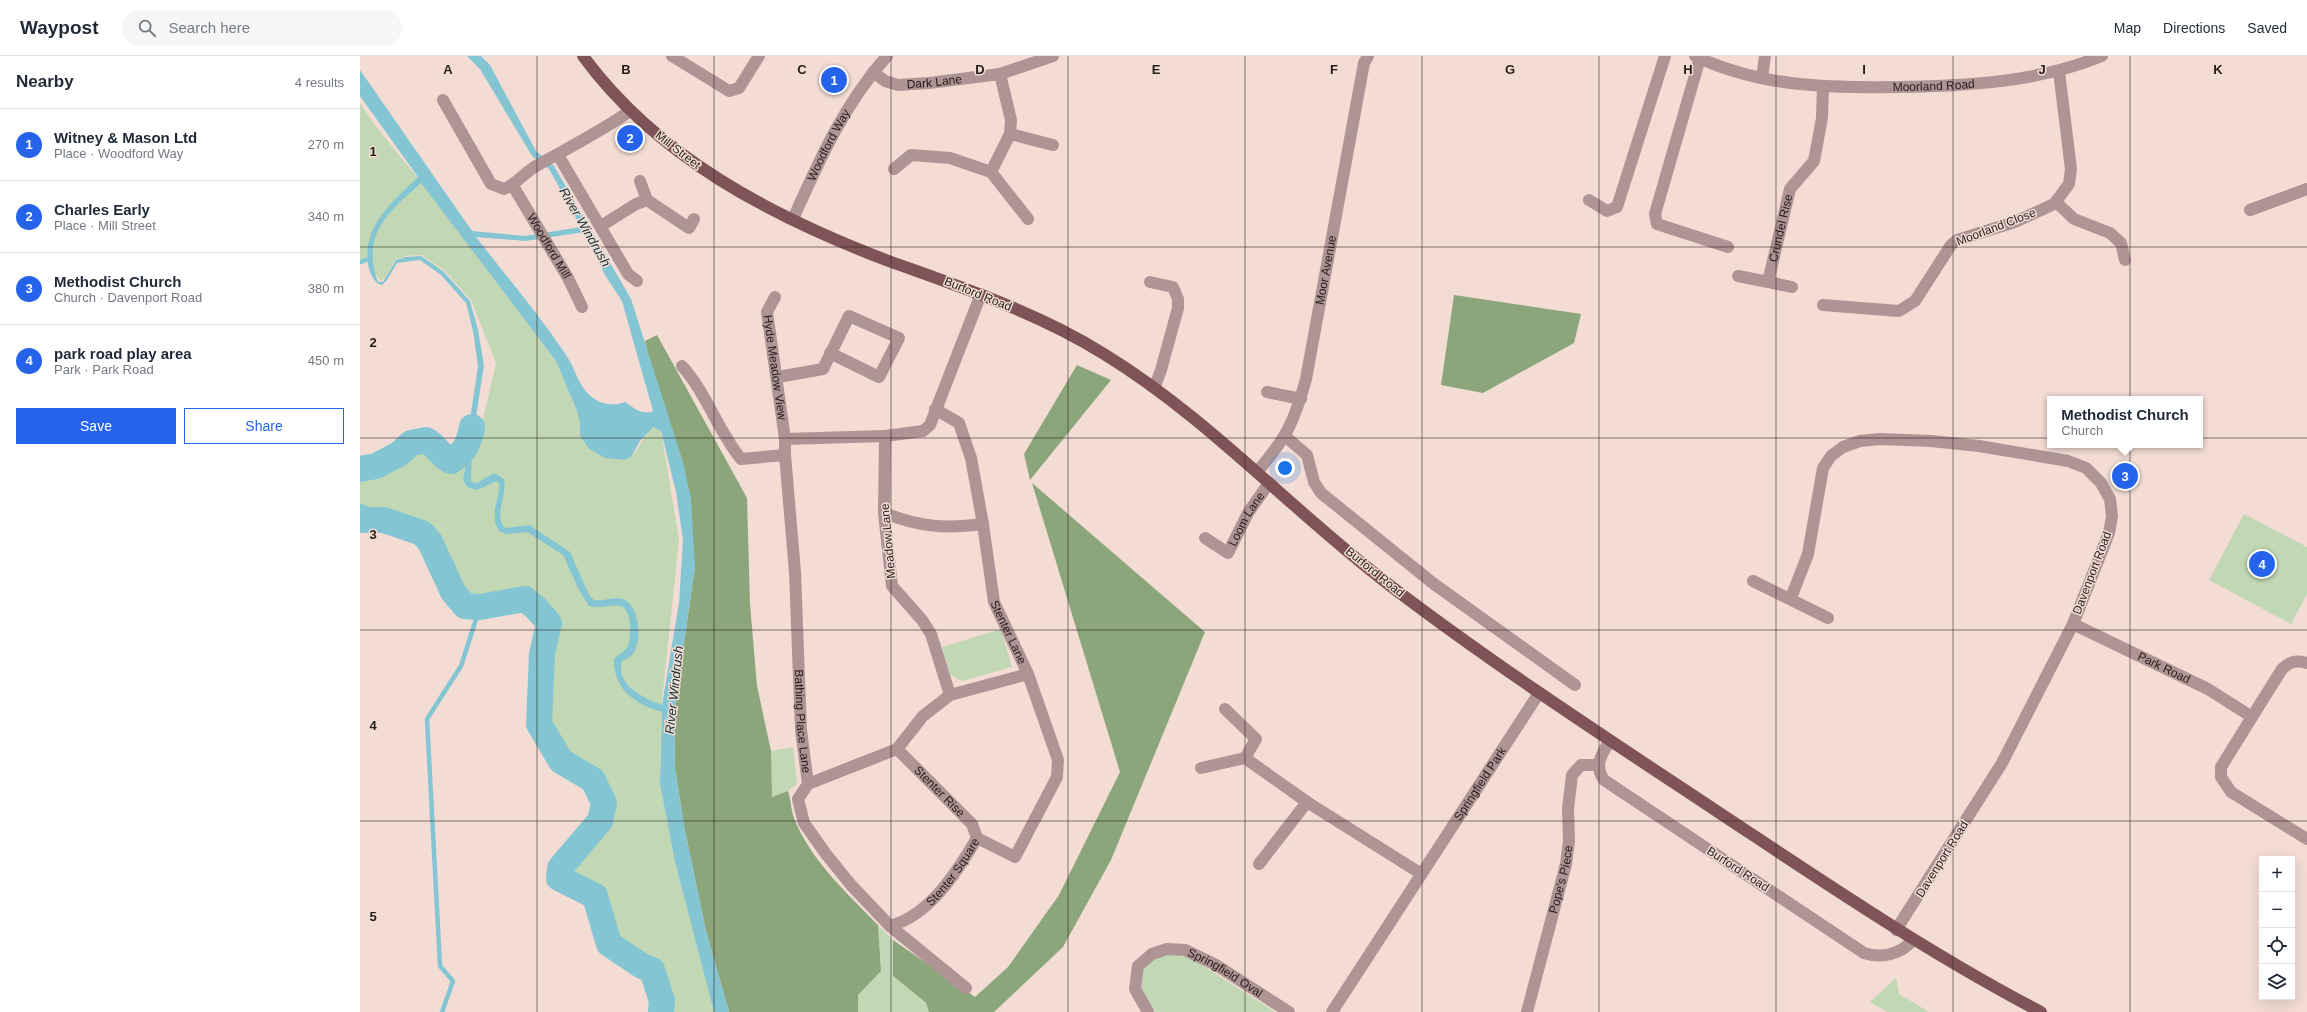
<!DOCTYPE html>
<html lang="en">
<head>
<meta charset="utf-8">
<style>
	:root { --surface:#fff; --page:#f6f6f7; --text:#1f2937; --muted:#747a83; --line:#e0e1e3; --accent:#2563eb }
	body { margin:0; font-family:Arial,sans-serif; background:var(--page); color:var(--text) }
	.controls { position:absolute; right:12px; bottom:12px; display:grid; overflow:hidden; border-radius:0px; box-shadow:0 4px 16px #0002 }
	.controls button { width:36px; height:36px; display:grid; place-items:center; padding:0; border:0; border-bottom:1px solid var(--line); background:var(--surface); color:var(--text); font:20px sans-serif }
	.you { position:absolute; left:925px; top:412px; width:14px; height:14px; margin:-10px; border:3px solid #fff; border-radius:50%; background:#1a73e8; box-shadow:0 0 0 6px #1a73e833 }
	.badge { display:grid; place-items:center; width:26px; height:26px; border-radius:50%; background:var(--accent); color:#fff; font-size:13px; font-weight:700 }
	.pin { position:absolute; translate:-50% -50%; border:2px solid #fff; box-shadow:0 1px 4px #0006 }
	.popup { position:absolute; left:1687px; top:340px; width:156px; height:52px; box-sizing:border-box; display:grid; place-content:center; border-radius:0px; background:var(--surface); filter:drop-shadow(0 1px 3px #0005); font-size:13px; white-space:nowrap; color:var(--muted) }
	.popup b { font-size:15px; color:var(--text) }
	.popup::after { content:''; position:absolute; left:50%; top:100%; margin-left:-8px; border:8px solid transparent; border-top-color:var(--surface) }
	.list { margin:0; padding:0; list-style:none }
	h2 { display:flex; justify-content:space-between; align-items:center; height:52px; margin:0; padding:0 16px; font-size:17px }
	h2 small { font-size:13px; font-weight:400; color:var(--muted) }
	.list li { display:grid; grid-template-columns:26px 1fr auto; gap:12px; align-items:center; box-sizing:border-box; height:72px; padding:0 16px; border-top:1px solid var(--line) }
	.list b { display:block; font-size:15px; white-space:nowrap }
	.list p { margin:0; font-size:13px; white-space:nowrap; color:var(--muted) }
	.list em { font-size:13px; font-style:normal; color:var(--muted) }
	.actions { display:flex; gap:8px; padding:12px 16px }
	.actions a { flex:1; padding:9px 0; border:1px solid var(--accent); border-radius:0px; text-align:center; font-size:14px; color:var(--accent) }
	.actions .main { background:var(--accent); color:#fff }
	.icon { flex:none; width:22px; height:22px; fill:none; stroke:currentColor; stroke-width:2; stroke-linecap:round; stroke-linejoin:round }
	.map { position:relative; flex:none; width:1947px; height:956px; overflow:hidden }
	header { display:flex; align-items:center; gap:24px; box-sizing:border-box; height:56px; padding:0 20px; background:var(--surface); border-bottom:1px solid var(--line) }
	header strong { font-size:19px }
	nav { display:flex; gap:22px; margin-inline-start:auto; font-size:14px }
	.search { width:280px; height:36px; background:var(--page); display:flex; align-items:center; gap:10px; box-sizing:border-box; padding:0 14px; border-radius:22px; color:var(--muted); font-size:15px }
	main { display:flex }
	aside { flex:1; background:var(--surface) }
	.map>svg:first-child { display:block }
	.green { fill:#c2d7b4 }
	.forest { fill:#8ba67a }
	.water { fill:#84c5d4; fill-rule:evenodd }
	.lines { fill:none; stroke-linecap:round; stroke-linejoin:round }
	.stream { stroke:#84c5d4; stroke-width:4.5 }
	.river { stroke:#84c5d4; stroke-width:26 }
	.minor { stroke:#ae9495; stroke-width:12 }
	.major { stroke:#805457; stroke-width:12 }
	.grid { fill:none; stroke:#241c19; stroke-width:1; stroke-opacity:0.55 }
	.labels { text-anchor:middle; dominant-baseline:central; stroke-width:3; stroke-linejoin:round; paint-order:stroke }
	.street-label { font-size:12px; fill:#241c19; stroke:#f2dcd3 }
	.water-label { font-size:13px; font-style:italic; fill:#0f3037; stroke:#f2dcd3 }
	.grid-label { font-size:13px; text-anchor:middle; font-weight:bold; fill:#241c19; stroke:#f2dcd3; stroke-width:3; stroke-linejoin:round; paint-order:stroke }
</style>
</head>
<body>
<header>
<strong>Waypost</strong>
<div class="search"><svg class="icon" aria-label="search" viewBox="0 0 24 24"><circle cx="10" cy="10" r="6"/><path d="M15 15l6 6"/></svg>Search here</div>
<nav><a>Map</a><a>Directions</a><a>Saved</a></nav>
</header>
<main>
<aside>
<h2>Nearby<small>4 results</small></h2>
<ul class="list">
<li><span class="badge">1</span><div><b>Witney &amp; Mason Ltd</b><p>Place · Woodford Way</p></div><em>270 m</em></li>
<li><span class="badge">2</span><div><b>Charles Early</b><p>Place · Mill Street</p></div><em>340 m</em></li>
<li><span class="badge">3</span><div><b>Methodist Church</b><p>Church · Davenport Road</p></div><em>380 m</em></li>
<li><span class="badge">4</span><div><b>park road play area</b><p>Park · Park Road</p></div><em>450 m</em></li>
</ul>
<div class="actions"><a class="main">Save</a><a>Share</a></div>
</aside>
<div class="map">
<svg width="1947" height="956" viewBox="0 0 1947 956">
	<rect width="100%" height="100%" fill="#f2dcd3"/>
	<path class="green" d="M0,47L17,72L57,121L196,305L217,355L220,367V380L229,393L245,402L264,404C268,401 273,399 275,396C283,388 282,378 293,371L301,375L319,484L302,644L300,728L315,806L354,956H308L310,946L298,910L254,882L242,837L205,817L246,766L250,747L239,720L207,699L185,667L196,565L165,534L107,543C93,526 88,506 78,486C67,462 25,454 0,452V420L22,415L55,393L66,391L81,407L92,412L101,405L118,385L136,307L111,244L84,214L61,199L46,200L35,204L25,222L20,225L8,204L0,206Z
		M1884,458L1947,491V538L1931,568L1849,524Z
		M641,573L652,611L602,625L590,619L582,591Z
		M433,691L437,728L428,735L412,741L411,695Z
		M518,869L533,884V920L566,948L569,956H498V939L521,915Z
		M813,898L831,902L915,956H795C781,947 777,921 788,908C794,902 805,899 813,898Z
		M1536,922L1539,938L1569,956H1527L1510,946Z"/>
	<path class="forest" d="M1094,239L1221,258L1214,287L1123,337L1081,329Z
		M297,279L387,442L390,548L397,630L411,695L412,741L428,735C431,744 431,754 434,762C450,804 488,838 518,869L521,915L498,939V956H369L346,875L325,775L315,713L314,658L335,510L285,285Z
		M717,309L751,324L670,424L664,398Z
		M672,427L845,576L751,804L703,891L634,956H569L566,947L533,920V884L615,941L648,911L699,839L760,716Z"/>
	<path class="water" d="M107,0H121L130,9L176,95L194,110L271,243L323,406L331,443L335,510L314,658L315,713L325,775L346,875L369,956H354L315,806L300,728L302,656C275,648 253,633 254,603C258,599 265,595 268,590C271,581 273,553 260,550C251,548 241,553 229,550L219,534L203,499L167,476L147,478L139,475C127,457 145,433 137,425L117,434L107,431L103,423L108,399L105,397L99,405L95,401L107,384L118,310L113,275L106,247L81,219L60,204L37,207L27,224L22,229C15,228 11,219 9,213C0,172 31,147 58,121L0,40V14L112,175L165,180L221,171L189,113L172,100L120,13ZM61,127L196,305L217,355L220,367V380L229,393L245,402L264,404L271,401L280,385L293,371L301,375L316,436L323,484L319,547L302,649C284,642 255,629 262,605C265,603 269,602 271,600C283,589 280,551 265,544C256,539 244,546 234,544L229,539L210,496L169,469L145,472C133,459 148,439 144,423L134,417L117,427L111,426L112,387L124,309L118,274L110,245L83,215L61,200L46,201L36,204L23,226H18C0,178 30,155 61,127ZM224,176L245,219L262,245L293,355C283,360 274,352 265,346C256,350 242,349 233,342C218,331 216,313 206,299C179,258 146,220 116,181L166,185Z"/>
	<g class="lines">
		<path class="stream" d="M0,206L6,204
			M82,956L93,925L80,910L67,663L101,610L120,551"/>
		<path class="river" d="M0,413L16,410L39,398L51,387L66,384C77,390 80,400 91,405C105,396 109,387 112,371
			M0,461L4,464H24L62,477L70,486L93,536L105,550L120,551L165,543L176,552L189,567L182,598L179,668L201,705L233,724L244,747L240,765L200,812L199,822L235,840L249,888L282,910L292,914L302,945L301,956"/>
		<g class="minor">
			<path d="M312,0L369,35L379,32L399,0"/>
			<path id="s1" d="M1335,0C1400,31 1468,32 1539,31C1608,30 1678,26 1742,0"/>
			<path d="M1340,2L1295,158L1297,168L1368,191"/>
			<path id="s2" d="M513,16L525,25L538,29L569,27L640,18L693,0"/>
			<path d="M1402,22L1405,0"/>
			<path d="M83,44L131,128L144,133C157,128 164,117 176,110C208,92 240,76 270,55"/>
			<path d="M650,78L693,89"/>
			<path d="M198,99L268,218L277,225"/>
			<path d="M534,113L551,99L590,102L631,116L668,163"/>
			<path d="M631,116L650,78L651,64L640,18"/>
			<path d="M280,125L287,144"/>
			<path id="s3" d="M153,130L208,222L222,251"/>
			<path d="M1229,144L1247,155L1257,151L1305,0"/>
			<path d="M1696,146L1714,163L1750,177L1761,187L1765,204"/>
			<path d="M1890,154L1947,133"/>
			<path id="s4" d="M433,163C459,105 484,48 527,0"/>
			<path d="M241,170L276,148L287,144L329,172L334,163"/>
			<path d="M1378,220L1408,226"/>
			<path d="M790,226L813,231L818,243V252L801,314L795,330"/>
			<path id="s5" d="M1432,231L1408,226L1430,133L1454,105L1462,62L1463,32"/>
			<path id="s6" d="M415,241L407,256L425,383"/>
			<path d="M1463,249L1539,255L1555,245L1591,189L1597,184L1655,166L1694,148L1709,128L1711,113L1699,16"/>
			<path d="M322,310C347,338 357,373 381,403L425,399"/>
			<path d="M418,321L463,313L489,260L539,282L519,321L470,297"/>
			<path d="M907,336L941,343"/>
			<path id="s7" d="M575,353L599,367L611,402L623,468L634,546L668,618L698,704L697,721L655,801L617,782"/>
			<path id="s8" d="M525,380L425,383V399L435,516L441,674L448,728L438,743L444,767L466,798L491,829L530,870L606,932"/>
			<path d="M926,381L947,399L954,426L961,437L1074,528L1215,629"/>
			<path id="s9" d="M897,416C926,382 934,367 946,323L1004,7L1008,0"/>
			<path d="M524,457C560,471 585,473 623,468"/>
			<path id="s10" d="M845,482L868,497L888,457L909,427"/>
			<path d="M1393,525L1468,562"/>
			<path d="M1431,542L1448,498L1463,412L1471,400L1483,391L1500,385L1520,383L1571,385L1619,390L1708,405L1726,412L1741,427L1750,443L1752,460L1749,477L1713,568L1642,707L1536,874"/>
			<path id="s11" d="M1713,568L1848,633L1892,661L1861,711V721L1871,736L1947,783"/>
			<path d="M590,639L668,618"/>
			<path d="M865,653L896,683L885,702"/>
			<path d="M1892,661L1922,613C1931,605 1936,604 1947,607"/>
			<path d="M1250,685C1241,698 1234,710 1244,724L1504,897C1522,903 1541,898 1553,884"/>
			<path id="s12" d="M537,693L612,768L617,782"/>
			<path d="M841,712L885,702L947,746L1060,817"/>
			<path d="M448,728L537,693L563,660L590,639L571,578L562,564L532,530L524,457L525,380L563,375L570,369L621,238"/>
			<path d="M899,808L947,746"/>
			<path id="s13" d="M530,870C570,859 597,816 617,782"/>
			<path id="s14" d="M788,956L775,933L778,910L792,898L807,893L825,894L856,909L929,956"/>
			<path id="s15" d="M972,956L1179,637"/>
			<path id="s16" d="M1167,956L1206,808L1209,785L1208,753L1212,719L1221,709H1238"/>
		</g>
		<path class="major" d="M223,0C297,101 411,160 526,204C600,231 677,256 744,298C850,363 933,456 1032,531C1137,611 1248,683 1358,756C1464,826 1568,897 1681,956"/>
	</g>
	<path class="grid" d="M177,0V956M354,0V956M531,0V956M708,0V956M885,0V956M1062,0V956M1239,0V956M1416,0V956M1593,0V956M1770,0V956M0,191H1947M0,382H1947M0,574H1947M0,765H1947"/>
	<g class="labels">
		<g class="street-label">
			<text stroke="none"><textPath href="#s2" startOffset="65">Dark Lane</textPath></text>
			<text stroke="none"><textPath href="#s1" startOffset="243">Moorland Road</textPath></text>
			<text stroke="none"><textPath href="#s4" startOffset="82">Woodford Way</textPath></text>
			<text transform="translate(318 94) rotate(38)">Mill Street</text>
			<text transform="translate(1636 171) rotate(-21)">Moorland Close</text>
			<text stroke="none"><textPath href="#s5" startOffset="80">Crundel Rise</textPath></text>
			<text stroke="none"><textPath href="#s3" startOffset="70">Woodford Mill</textPath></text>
			<text stroke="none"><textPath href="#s9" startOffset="217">Moor Avenue</textPath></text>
			<text transform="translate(618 238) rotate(22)">Burford Road</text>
			<text stroke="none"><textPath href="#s6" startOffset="73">Hyde Meadow View</textPath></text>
			<text stroke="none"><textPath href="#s10" startOffset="66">Loom Lane</textPath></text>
			<text transform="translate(528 485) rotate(-95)">Meadow Lane</text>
			<text transform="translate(1015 516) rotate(39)">Burford Road</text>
			<text transform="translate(1732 517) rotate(-69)">Davenport Road</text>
			<text stroke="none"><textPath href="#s7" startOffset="244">Stenter Lane</textPath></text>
			<text stroke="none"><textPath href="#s11" startOffset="101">Park Road</textPath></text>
			<text stroke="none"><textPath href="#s8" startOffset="383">Bathing Place Lane</textPath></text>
			<text stroke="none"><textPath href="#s15" startOffset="272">Springfield Park</textPath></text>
			<text stroke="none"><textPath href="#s12" startOffset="60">Stenter Rise</textPath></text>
			<text transform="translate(1582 803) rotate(-58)">Davenport Road</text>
			<text transform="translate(1378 813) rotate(33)">Burford Road</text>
			<text stroke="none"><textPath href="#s13" startOffset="85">Stenter Square</textPath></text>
			<text stroke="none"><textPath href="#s16" startOffset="137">Pope's Piece</textPath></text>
			<text stroke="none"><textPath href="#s14" startOffset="148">Springfield Oval</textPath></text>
		</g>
		<g class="water-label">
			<text transform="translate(225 171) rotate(60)">River Windrush</text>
			<text transform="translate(314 634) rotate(-84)">River Windrush</text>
		</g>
	</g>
	<g class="grid-label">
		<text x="88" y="18">A</text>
		<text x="266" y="18">B</text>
		<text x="442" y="18">C</text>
		<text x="620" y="18">D</text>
		<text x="796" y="18">E</text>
		<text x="974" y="18">F</text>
		<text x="1150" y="18">G</text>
		<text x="1328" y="18">H</text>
		<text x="1504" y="18">I</text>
		<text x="1682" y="18">J</text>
		<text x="1858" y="18">K</text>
		<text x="13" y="100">1</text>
		<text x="13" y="291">2</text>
		<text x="13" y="483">3</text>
		<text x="13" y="674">4</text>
		<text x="13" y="865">5</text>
	</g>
</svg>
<div class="controls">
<button>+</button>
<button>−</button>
<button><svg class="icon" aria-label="locate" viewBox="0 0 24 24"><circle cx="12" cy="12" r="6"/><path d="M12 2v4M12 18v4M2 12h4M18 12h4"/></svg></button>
<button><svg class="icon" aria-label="layers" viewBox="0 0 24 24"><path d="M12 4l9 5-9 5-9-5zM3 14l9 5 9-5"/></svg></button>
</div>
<div class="you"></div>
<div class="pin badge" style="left:474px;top:24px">1</div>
<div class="pin badge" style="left:270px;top:82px">2</div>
<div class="pin badge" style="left:1765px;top:420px">3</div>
<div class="popup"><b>Methodist Church</b>Church</div>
<div class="pin badge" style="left:1902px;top:508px">4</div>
</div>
</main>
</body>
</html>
